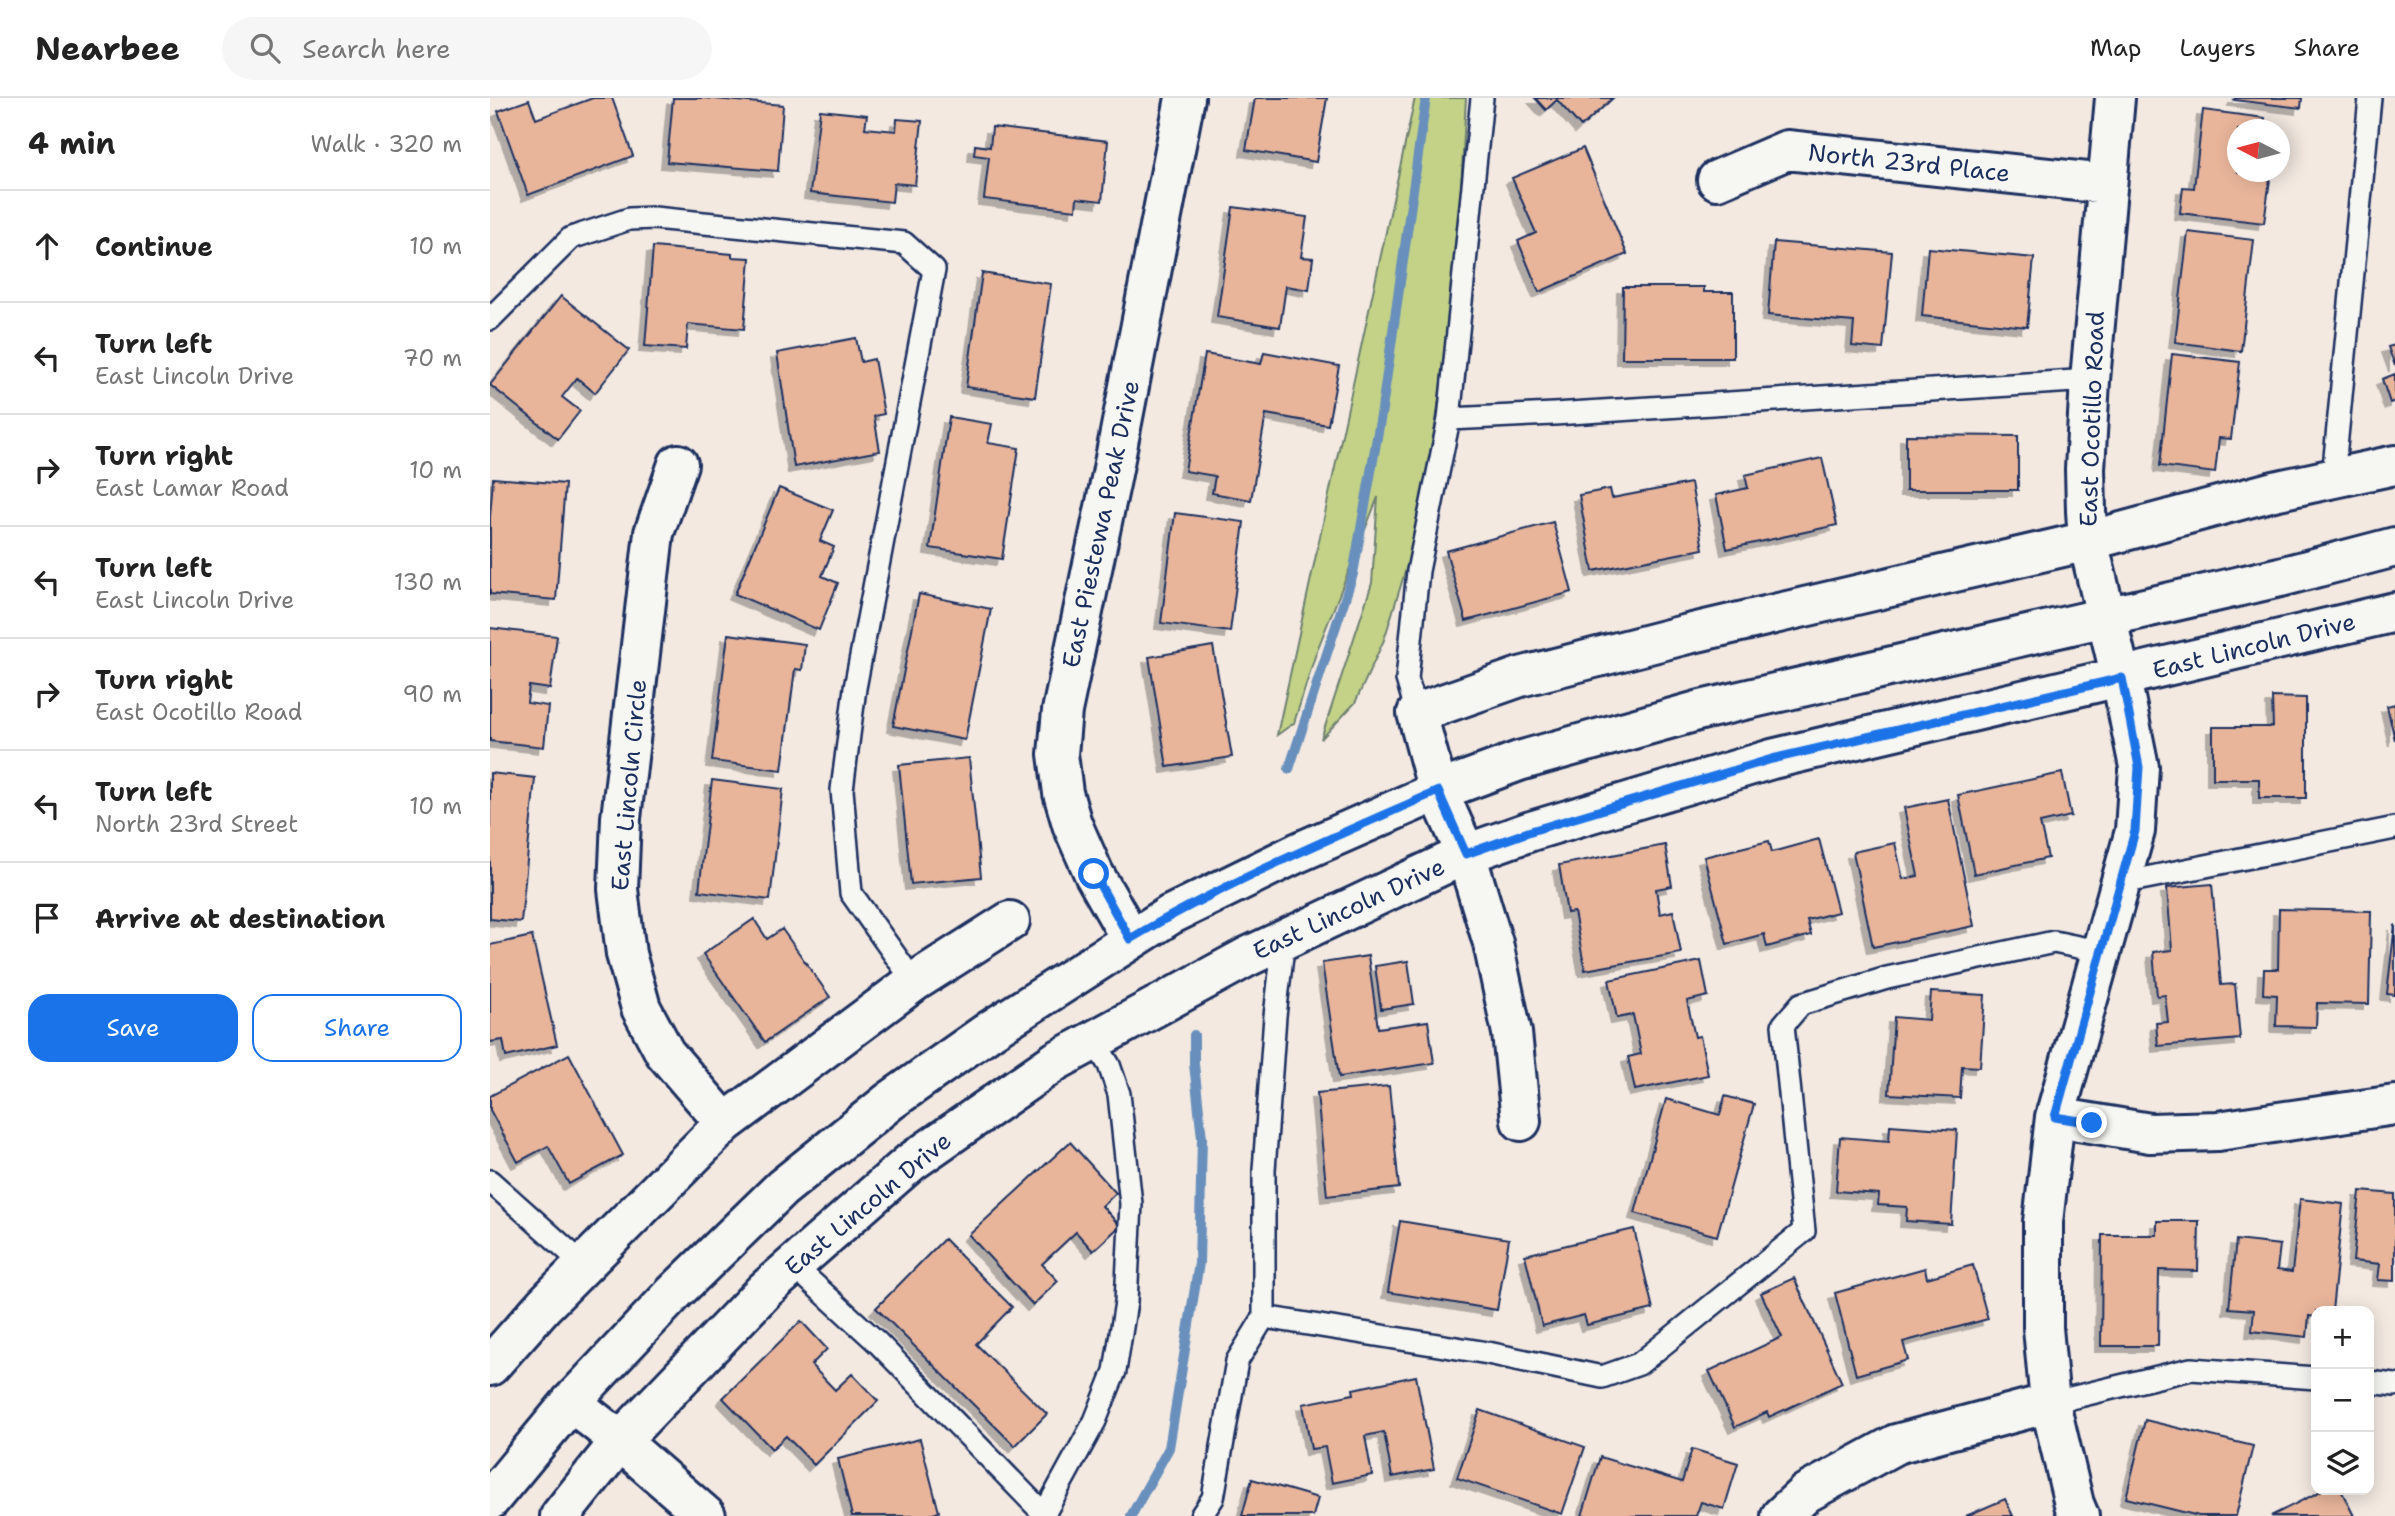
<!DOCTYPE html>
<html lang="en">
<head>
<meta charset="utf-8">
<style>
	:root { --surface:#fff; --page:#f6f6f6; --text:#222; --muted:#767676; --line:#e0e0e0; --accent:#1a73e8 }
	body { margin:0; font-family:"Shantell Sans",sans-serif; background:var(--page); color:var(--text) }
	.controls { position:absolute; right:21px; bottom:21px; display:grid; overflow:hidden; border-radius:14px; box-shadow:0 4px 18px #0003 }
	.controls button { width:63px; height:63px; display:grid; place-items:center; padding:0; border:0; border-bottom:2px solid var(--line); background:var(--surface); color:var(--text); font:35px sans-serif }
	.compass { position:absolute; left:1737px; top:21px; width:63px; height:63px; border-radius:50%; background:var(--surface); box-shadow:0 4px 18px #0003; rotate:276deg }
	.stop { position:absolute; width:21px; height:21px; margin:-16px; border:5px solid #1a73e8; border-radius:50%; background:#fff }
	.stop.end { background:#1a73e8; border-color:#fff; box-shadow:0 2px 7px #0008 }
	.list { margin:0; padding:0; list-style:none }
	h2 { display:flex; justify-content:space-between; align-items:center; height:91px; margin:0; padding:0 28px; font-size:30px }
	h2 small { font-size:23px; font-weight:400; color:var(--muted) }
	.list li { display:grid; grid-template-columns:46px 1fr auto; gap:21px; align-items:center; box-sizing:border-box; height:112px; padding:0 28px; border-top:2px solid var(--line) }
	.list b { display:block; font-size:26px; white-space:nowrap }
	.list p { margin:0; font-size:23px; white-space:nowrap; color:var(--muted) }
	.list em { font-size:23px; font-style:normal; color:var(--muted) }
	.actions { display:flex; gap:14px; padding:21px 28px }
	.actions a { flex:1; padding:16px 0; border:2px solid var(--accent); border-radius:21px; text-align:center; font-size:24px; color:var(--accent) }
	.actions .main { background:var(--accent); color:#fff }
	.icon { flex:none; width:38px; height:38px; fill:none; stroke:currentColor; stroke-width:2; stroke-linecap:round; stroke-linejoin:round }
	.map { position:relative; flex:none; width:1905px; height:1418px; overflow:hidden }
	header { display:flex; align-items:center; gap:42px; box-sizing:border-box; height:98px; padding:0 35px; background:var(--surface); border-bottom:2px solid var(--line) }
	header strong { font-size:33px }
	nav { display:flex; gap:38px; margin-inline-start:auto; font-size:24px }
	.search { width:490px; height:63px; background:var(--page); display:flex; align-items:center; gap:18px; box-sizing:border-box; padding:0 24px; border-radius:38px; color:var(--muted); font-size:26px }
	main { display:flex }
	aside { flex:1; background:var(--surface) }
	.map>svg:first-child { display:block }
	.green { fill:#c3d286; stroke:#6f8072; stroke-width:2 }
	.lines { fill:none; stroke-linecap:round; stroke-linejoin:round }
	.stream { stroke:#6990bc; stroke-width:10 }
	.building { fill:#e8b59b; stroke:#1b2f5e; stroke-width:2; filter:url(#shadow) }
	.lane-casing { stroke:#1b2f5e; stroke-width:26 }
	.street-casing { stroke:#1b2f5e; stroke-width:44 }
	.secondary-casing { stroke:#1b2f5e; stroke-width:44 }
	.lane { stroke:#f6f6f2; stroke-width:21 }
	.street { stroke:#f6f6f2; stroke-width:38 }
	.secondary { stroke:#f6f6f2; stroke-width:38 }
	.route { stroke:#1a73e8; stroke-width:9 }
	.labels { text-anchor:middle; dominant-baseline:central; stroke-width:7; stroke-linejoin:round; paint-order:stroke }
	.street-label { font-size:24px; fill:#1b2f5e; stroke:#f6f6f2 }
</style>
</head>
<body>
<header>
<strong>Nearbee</strong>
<div class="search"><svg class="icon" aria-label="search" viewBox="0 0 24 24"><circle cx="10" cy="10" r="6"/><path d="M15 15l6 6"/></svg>Search here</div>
<nav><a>Map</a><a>Layers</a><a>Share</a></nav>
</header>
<main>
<aside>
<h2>4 min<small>Walk · 320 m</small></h2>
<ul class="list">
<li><svg class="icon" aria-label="ahead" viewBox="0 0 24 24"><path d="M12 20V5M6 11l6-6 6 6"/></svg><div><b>Continue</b></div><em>10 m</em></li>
<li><svg class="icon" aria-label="left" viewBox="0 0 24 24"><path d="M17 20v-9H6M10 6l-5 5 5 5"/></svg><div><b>Turn left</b><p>East Lincoln Drive</p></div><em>70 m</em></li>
<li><svg class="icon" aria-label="right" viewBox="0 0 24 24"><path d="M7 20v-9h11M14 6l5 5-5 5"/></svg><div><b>Turn right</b><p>East Lamar Road</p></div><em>10 m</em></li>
<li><svg class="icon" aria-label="left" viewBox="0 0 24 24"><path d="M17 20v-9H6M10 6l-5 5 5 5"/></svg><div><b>Turn left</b><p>East Lincoln Drive</p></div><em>130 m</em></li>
<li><svg class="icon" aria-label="right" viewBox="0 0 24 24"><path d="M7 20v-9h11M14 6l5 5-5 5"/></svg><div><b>Turn right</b><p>East Ocotillo Road</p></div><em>90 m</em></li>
<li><svg class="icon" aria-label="left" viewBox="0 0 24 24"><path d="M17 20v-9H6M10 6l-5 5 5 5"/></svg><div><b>Turn left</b><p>North 23rd Street</p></div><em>10 m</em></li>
<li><svg class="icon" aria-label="arrive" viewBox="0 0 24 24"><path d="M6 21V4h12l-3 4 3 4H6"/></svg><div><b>Arrive at destination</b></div></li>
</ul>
<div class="actions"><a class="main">Save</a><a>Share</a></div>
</aside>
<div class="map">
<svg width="1905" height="1418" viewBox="0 0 1905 1418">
	<defs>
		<filter id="shadow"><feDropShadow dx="-6" dy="6" stdDeviation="0" flood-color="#0004"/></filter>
	</defs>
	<rect width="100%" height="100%" fill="#f3e9e1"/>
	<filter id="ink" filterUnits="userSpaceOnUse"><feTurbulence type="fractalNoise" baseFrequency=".0143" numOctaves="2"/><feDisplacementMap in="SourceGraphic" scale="14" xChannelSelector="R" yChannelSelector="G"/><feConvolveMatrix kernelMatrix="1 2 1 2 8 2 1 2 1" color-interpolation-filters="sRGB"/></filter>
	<g filter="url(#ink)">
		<path class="green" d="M925,0H976L966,181L945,330L919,461L894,542L865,605L831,641L882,485L888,399L826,555L804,625L787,637Z"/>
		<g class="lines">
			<path class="stream" d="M799,671L863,476L892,311L936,0
				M641,1418L679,1350L709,1165L712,1040L704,966V937"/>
		</g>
		<path class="building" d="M103,0H122L143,58L38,97L8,13L39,2L46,21Z
			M183,0H214L293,7L288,73L177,64Z
			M765,0H837L826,64L756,52Z
			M1045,0H1123L1091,29L1067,2L1056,12Z
			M1745,0H1812L1811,10L1744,2Z
			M330,12L377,17L375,30L406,33L407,21L432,23L425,87L404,85L402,104L320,95Z
			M1713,12L1775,20L1773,32H1748V74H1781L1774,125L1690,115L1693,89L1704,90Z
			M502,29L618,43L612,103L587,100L586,112L494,101L499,59L484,57L485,47L500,49Z
			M1093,50L1137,156L1049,194L1028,143L1046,135L1022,80Z
			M743,109L817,119L811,159L823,160L819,192L796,188L790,229L727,219Z
			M1698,134L1764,142L1751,253L1685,244Z
			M1284,144L1402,154L1393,251L1362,248L1364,224L1278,217Z
			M163,149L242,156V159L260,160L254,231L198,226L196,251L155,248Z
			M1438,150L1544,160L1537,229L1432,218Z
			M492,175L561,186L545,299L476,289Z
			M1133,189H1214V194H1243V260H1132Z
			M71,198L139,252L105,295L87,280L72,299L90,313L68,341L0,287Z
			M366,240L371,264L384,261L394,316L384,318L390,353L304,369L287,255Z
			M1905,247V268L1898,249Z
			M774,254L849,268L838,327L776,316L761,402L722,395L725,378L695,373L715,256L771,266Z
			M1682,256L1750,264L1741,341L1729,340L1725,375L1670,368Z
			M1905,276V303L1900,305L1892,281Z
			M459,319L502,326L498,345L529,350L512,461L440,450Z
			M1416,337L1528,338V392H1416Z
			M1332,360L1347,427L1237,451L1226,397L1258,390L1255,377Z
			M3,380L75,386L66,502L0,496V419Z
			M1201,385L1213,451L1103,473L1089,397L1120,391L1122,400Z
			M289,390L343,412L330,443L344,449L332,478L348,485L329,532L245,496Z
			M685,415L754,424L740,534L671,525Z
			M1063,424L1082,494L976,523L956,453Z
			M429,496L501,511L475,642L403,628Z
			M0,530L67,538L60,591L39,588L37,605L58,608L54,649L0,643Z
			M238,536L315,546L312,572L305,571L292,672L222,663Z
			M723,548L742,659L677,669L659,559Z
			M1782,599L1816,600V700H1769V681H1723V629H1783Z
			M1905,606V642L1897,608Z
			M479,660L491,779L421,786L409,667Z
			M0,675L45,680L31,824L0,821Z
			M1572,675L1581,718L1550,725L1558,760L1484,776L1468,697Z
			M222,682L293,691L280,802L209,793Z
			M1458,701L1484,828L1383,849L1363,754L1405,745L1413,781L1428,778L1414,710Z
			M1329,741L1348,814L1317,822L1321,837L1277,849L1274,836L1237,846L1214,759L1279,743L1282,754Z
			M1175,747L1182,788L1166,791L1170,816L1183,813L1191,855L1095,872L1084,814L1077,815L1069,767Z
			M1722,786L1731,887L1745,886L1750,941L1668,948L1666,925L1678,924L1675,897L1667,898L1663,854L1682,852L1677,790Z
			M1789,811L1881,813L1879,906L1827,905L1826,929L1786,928L1787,897L1773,896L1774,871H1788Z
			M264,821L277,841L292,831L340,899L275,944L213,856Z
			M1905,826V897L1897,896Z
			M42,838L67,947L16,959L13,942L0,944V847Z
			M878,858L888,930L938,923L944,965L849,979L832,865Z
			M918,863L924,906L891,911L885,868Z
			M1211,863L1218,898L1197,903L1205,939L1210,938L1218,977L1145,992L1138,959L1151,956L1143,917L1127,920L1119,882Z
			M1441,894L1495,897L1490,969L1472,968L1470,1000L1399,996L1404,919L1439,922Z
			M79,956L133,1057L79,1086L58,1048L28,1064L0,1012V998Z
			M899,988L909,1090L837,1098L827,995Z
			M1235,998L1264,1006L1227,1138L1145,1115L1176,1001L1230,1017Z
			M1400,1027L1467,1032L1461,1126L1416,1123L1417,1109L1388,1107L1389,1096L1346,1093L1350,1039L1399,1043Z
			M580,1044L626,1095L612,1108L630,1128L603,1153L586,1134L552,1166L568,1183L543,1207L479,1137Z
			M1870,1093L1905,1096V1183L1888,1182L1890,1166L1863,1163Z
			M1810,1101L1853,1106L1842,1213H1826V1219L1819,1218L1817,1239L1762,1233L1764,1212L1739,1210L1746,1142L1790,1147L1787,1172L1802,1174Z
			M910,1123L1019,1141L1007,1212L898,1194Z
			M1667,1123H1709L1708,1173L1669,1172L1668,1248H1611L1612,1137H1667Z
			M1144,1131L1163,1211L1097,1227L1094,1217L1052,1228L1035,1157Z
			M454,1141L522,1209L486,1246L557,1316L525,1348L386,1210Z
			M1483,1167L1498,1221L1413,1244L1418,1262L1366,1277L1345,1195L1435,1170L1437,1180Z
			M1304,1180L1352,1285L1279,1319L1277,1314L1245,1329L1219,1273L1292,1239L1271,1195Z
			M311,1223L337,1251L321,1267L345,1292L362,1276L388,1303L324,1367L296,1338L282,1351L233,1300Z
			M926,1278L944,1371L902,1379L894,1334L875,1338L882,1377L842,1385L835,1349L821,1351L813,1306L864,1296L863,1291Z
			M990,1312L1095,1349L1072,1416L967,1380Z
			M1655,1322L1763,1348L1746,1418H1709L1636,1400Z
			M430,1341L449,1414L437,1418H362L348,1361Z
			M1202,1351L1248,1365L1234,1411L1211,1404L1206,1418H1092L1110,1359L1192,1384Z
			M762,1381L828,1400L823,1418H752Z
			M1833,1392H1851L1864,1418H1781Z
			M1515,1401L1523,1418H1476Z"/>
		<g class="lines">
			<defs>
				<path id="lane" d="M0,221L81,140L139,121L164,120L414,145L444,172L365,590L352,692L361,795L424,884
					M959,321L1064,316L1600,282
					M1843,380L1880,0
					M927,615L917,581L928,473L959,321L992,0
					M1631,785L1905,730
					M0,1083L94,1167
					M303,1167L388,1245L554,1416
					M774,1219L998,1255L1112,1279L1149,1266L1314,1133L1293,927L1311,906L1397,880L1564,844L1612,854
					M1879,1284L1905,1287
					M1560,1305L1701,1271L1826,1280
					M553,1418L605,1323L625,1273L636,1204L641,1106L629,996L619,967L604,943
					M711,1418L723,1400L747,1263L774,1219V1072L785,918L794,841"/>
				<path id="street" d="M1227,82L1297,52L1616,86
					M188,366L164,435L131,720L128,791L136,856L151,910L175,955L235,1025
					M641,841L604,776L582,726L573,695L568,656L572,613L621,381L695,0
					M1565,1019L1660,1035L1728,1033L1905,1007
					M1031,1023L1022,935L1003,845L976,756L948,693L927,615L1030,579L1194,537L1598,443L1784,393L1905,367
					M0,1268L54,1207L235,1025L424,884L520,823
					M81,1304L130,1343L216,1418
					M70,1418L130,1343L275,1192L421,1064L566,963L757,859L976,756L1041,733L1282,661L1905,514
					M1291,1418L1316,1395L1406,1346L1560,1305
					M1589,1418L1584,1406L1560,1305L1553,1230V1124L1565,1019L1645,733L1649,669L1631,580L1598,443L1596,413L1595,371L1600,282L1625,0"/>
				<path id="secondary" d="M0,1402L81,1304L184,1195L292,1090L400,1003L502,931L680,817L807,755L948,693L1029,663L1211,612L1790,479L1905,449"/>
			</defs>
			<use href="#lane" class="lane-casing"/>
			<use href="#street" class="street-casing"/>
			<use href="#secondary" class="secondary-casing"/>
			<use href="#lane" class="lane"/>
			<use href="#street" class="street"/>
			<use href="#secondary" class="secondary"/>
		</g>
	</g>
	<g class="lines" filter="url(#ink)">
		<path class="route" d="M604,776L640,841C738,783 844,739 948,693L976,756L1041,733L1282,661L1632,580L1649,669L1645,733L1565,1019L1602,1025"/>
	</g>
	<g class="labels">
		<g class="street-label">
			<text transform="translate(1419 65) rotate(6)">North 23rd Place</text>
			<text transform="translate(1602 321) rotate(-88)">East Ocotillo Road</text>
			<text transform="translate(611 426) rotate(-78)">East Piestewa Peak Drive</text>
			<text transform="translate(1764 548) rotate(-14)">East Lincoln Drive</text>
			<text transform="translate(139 687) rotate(-85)">East Lincoln Circle</text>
			<text transform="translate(859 811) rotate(-25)">East Lincoln Drive</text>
			<text transform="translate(378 1106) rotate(-40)">East Lincoln Drive</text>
		</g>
	</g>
</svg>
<div class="controls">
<button>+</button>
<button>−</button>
<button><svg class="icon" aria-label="layers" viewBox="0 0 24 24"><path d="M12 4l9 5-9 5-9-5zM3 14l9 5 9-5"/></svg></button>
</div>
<svg class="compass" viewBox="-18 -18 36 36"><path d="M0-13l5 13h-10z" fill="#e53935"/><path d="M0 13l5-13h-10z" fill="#767676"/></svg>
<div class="stop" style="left:604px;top:776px"></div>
<div class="stop end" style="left:1602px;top:1025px"></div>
</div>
</main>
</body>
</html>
